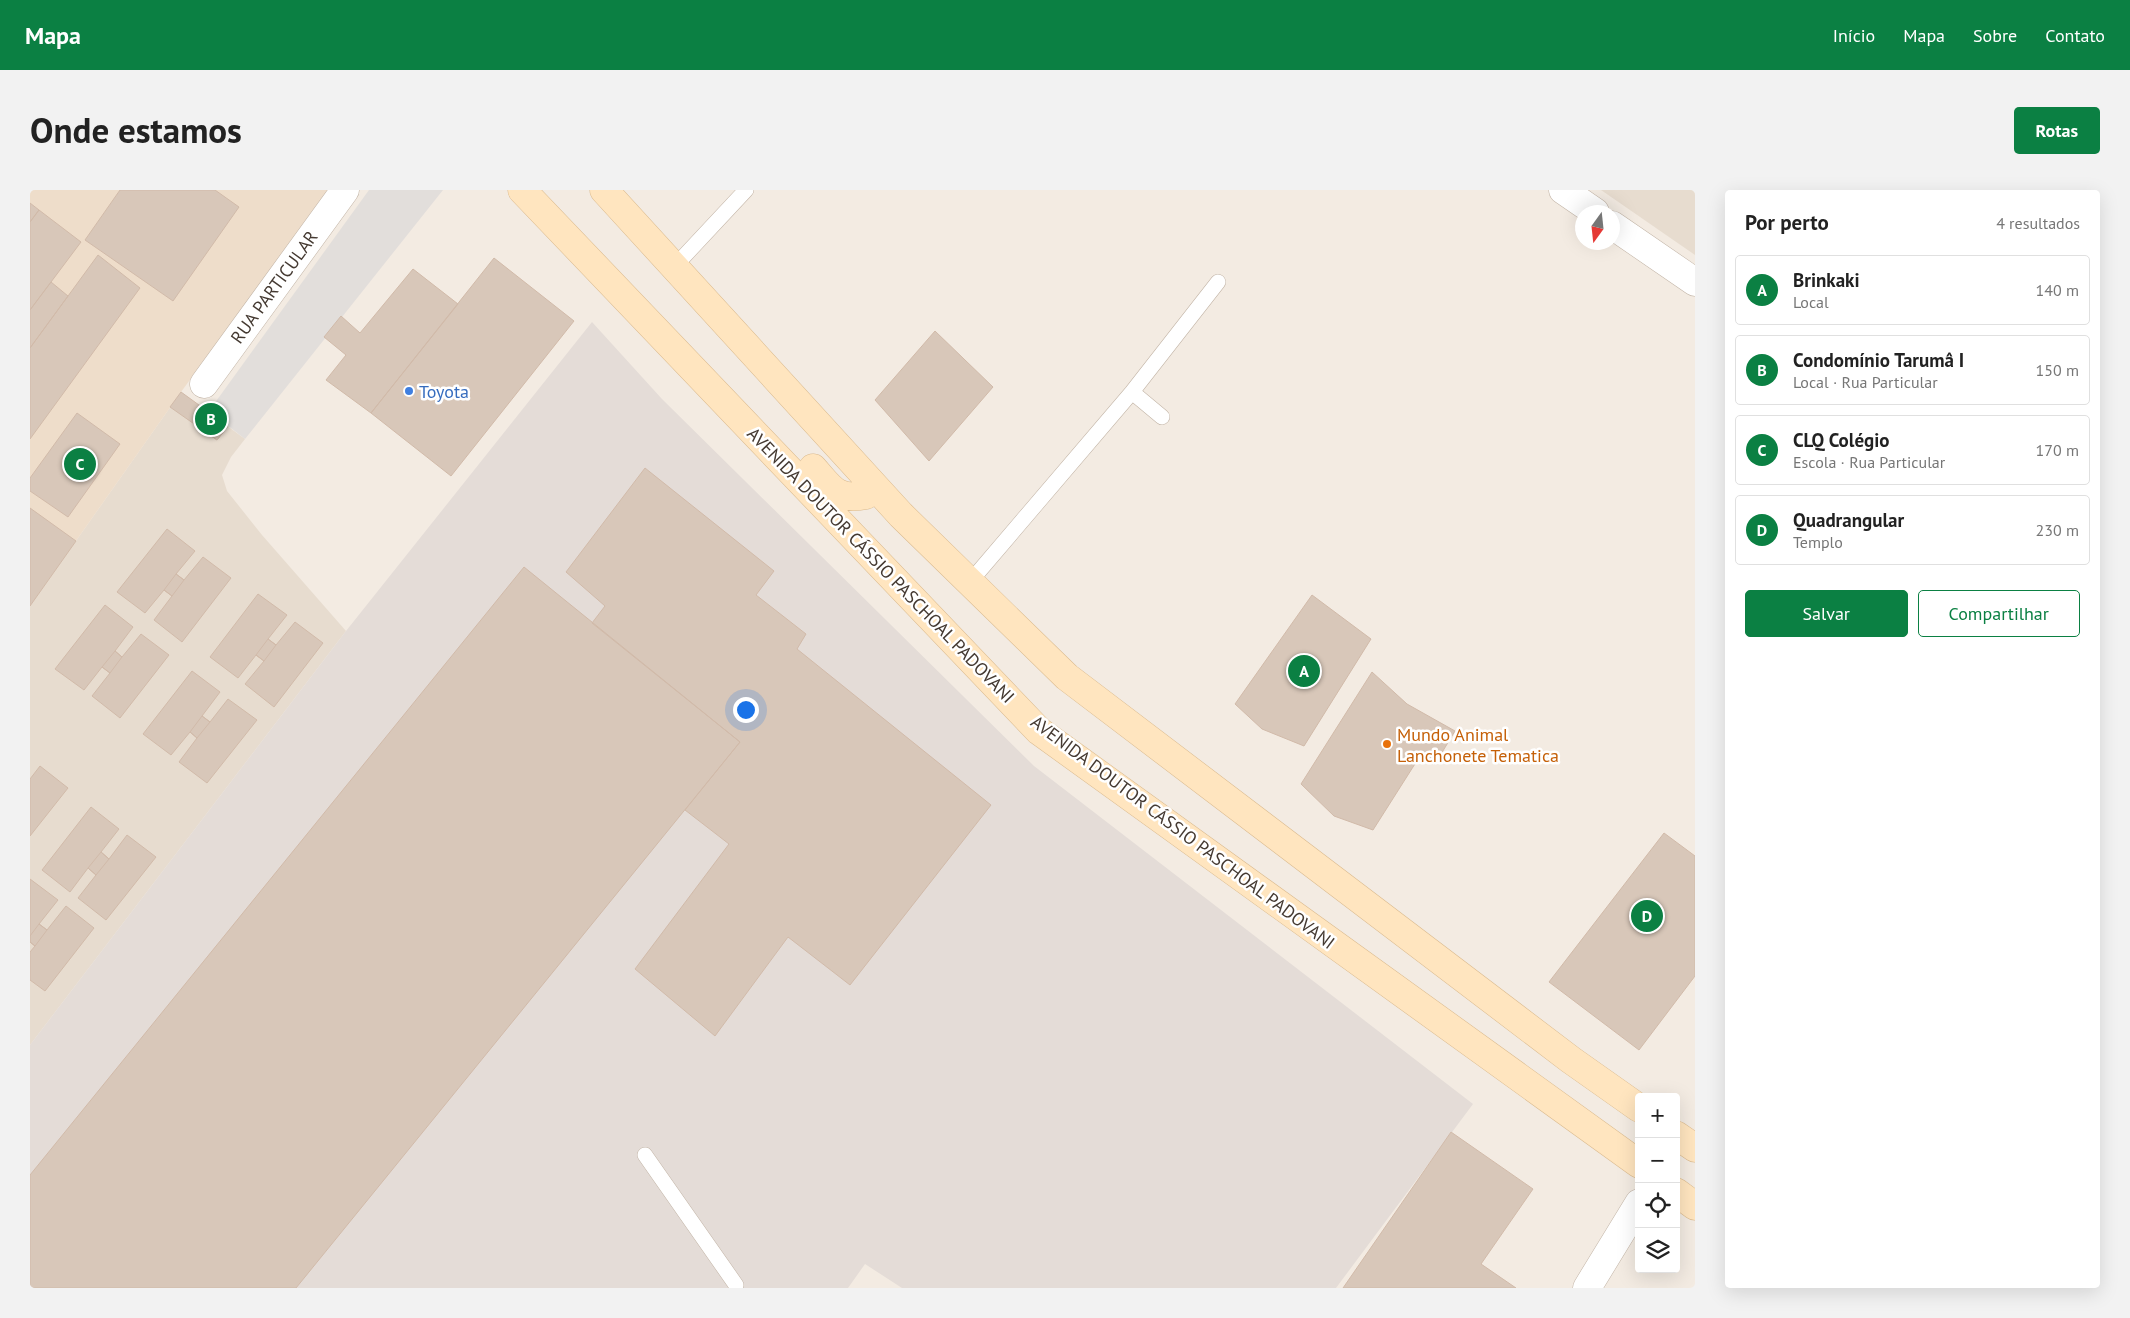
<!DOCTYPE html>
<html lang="pt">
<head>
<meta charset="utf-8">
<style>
	:root { --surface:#fff; --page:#f2f2f2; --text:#222; --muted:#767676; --line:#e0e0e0; --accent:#0b8043 }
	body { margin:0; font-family:"PT Sans",sans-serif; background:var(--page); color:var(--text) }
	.controls { position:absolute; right:15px; bottom:15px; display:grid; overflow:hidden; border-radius:5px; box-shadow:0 5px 20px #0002 }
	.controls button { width:45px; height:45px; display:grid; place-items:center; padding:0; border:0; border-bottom:1px solid var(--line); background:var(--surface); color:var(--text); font:25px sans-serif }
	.compass { position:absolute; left:1545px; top:15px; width:45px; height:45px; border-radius:50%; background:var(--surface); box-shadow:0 5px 20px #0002; rotate:195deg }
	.you { position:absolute; left:715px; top:519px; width:18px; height:18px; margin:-12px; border:4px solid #fff; border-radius:50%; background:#1a73e8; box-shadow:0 0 0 8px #1a73e833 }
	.badge { display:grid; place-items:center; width:32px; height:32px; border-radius:50%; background:var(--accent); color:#fff; font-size:16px; font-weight:700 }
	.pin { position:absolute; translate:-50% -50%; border:2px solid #fff; box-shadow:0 1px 5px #0006 }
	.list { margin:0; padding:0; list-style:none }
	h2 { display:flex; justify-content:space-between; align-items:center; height:65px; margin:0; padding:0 20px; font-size:21px }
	h2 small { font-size:16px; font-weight:400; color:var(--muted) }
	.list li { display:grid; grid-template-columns:32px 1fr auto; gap:15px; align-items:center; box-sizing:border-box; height:70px; margin:0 10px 10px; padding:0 10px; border:1px solid var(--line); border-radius:5px }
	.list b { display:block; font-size:19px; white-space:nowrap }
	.list p { margin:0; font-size:16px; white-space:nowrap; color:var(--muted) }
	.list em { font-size:16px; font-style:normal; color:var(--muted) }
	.actions { display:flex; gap:10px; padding:15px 20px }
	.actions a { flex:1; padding:11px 0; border:1px solid var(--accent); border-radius:5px; text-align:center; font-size:18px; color:var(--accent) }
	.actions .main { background:var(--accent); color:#fff }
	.icon { flex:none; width:28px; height:28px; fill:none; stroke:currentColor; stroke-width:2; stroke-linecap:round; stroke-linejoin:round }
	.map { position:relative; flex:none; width:1665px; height:1098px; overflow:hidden; border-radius:5px }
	header { display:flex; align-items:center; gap:30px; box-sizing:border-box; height:70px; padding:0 25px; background:var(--accent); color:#fff }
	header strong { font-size:24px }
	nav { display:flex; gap:28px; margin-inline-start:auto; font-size:18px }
	.intro { display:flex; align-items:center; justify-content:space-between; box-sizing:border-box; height:120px; padding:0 30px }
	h1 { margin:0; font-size:35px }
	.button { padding:12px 22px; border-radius:5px; background:var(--accent); color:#fff; font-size:18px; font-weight:700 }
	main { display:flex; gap:30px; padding:0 30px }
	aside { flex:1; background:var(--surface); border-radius:5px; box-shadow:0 5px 20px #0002 }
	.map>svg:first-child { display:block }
	.residential { fill:#e7dccf }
	.industrial { fill:#e4dcd7 }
	.education { fill:#eeddca }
	.parking { fill:#e2dedb }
	.building { fill:#d8c7b9; stroke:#d1baa9 }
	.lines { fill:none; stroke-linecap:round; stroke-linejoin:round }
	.service-casing { stroke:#c2b4a6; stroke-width:16 }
	.minor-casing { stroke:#c2b4a6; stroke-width:29 }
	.secondary-casing { stroke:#daba8e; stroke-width:29 }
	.service { stroke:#fff; stroke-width:15 }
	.minor { stroke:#fff; stroke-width:28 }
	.secondary { stroke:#ffe5bf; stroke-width:28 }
	.shop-dot { fill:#3f7fe0; stroke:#fff; stroke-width:2 }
	.food-dot { fill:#e8710a; stroke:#fff; stroke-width:2 }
	.labels { text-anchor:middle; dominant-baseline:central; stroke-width:5; stroke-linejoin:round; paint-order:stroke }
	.street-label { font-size:18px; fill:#453a32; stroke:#fff }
	.shop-label { font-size:18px; fill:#366cbe; stroke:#fff; text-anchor:start }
	.food-label { font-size:18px; fill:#c56008; stroke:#fff; text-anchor:start }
</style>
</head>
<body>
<header>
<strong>Mapa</strong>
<nav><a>Início</a><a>Mapa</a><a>Sobre</a><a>Contato</a></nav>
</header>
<div class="intro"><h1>Onde estamos</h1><a class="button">Rotas</a></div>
<main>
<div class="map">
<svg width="1665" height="1098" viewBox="0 0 1665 1098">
	<rect width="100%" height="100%" fill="#f3ebe2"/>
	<path class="residential" d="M1571,0H1665V65Z
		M151,202L215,249L201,267L192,285L197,301L232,345L316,441L0,855V416Z"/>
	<path class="industrial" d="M562,132L632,209L1004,576L1443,914L1306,1098H872L835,1074L818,1098H0V855L316,441Z"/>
	<path class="education" d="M0,0H299L151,202L0,416Z"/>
	<path class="parking" d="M339,0H413L215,249L179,221Z"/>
	<path class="building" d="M90,0H185L209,17L143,111L55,50Z
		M0,13L9,20L0,32Z
		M9,20L51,52L0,120V32Z
		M68,65L110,98L0,249V158Z
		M464,68L544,131L421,286L341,223Z
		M383,79L428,114L341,223L296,190L316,165L294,147L311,126L330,143Z
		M21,92L38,106L0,158V120Z
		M905,141L963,197L899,271L845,210Z
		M151,202L198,236L187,250L140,217Z
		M179,221L198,236L187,250L168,236Z
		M47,223L90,254L38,327L0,301V288Z
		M615,278L744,381L726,405L776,444L767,459L961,615L820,795L758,747L685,846L605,779L699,654L655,620L710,552L562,433L575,416L536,382Z
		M0,318L46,351L0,416Z
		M137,339L165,361L146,384L154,390L173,367L201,388L152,452L124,430L142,406L134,400L115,423L87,402Z
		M494,377L710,552L266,1098H0V985Z
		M146,384L154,390L142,406L134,400Z
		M228,404L257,425L238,449L246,455L265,432L293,453L244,517L215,494L234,471L226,465L208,488L180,467Z
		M1282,405L1341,449L1274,556L1232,539L1205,514Z
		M75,415L103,437L85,461L92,467L111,444L139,465L90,528L62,506L80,483L72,477L54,500L25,479Z
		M238,449L246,455L234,471L226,465Z
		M85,461L92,467L80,483L72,477Z
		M162,481L190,502L172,526L180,532L198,509L227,530L177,593L149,572L167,548L160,542L141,565L113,544Z
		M1342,482L1377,514L1425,541L1405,574L1390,566L1343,640L1304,626L1271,594Z
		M172,526L180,532L167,548L160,542Z
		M10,576L38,598L0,646V589Z
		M61,617L89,639L71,662L79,669L97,645L126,667L76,730L48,708L66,685L58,678L40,702L12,680Z
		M1634,643L1665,666V786L1609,860L1519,792Z
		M71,662L79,669L66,685L58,678Z
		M0,689L28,710L9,734L17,740L36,716L64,738L15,801L0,790V762L5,756L0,752Z
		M9,734L17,740L5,756L0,752V746Z
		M1421,942L1503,999L1451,1074L1486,1098H1313Z"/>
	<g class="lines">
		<defs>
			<path id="service" d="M644,77L716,0
				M1102,202L1132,227
				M939,393L1102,202L1188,92
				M615,965L706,1095"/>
			<path id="minor" d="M1533,0L1565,22
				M1582,35L1665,92
				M174,194L315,0
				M1557,1098L1609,1013"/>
			<path id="secondary" d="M492,0L1009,541L1609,974
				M574,0L871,325L1037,487L1541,870L1609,918
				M783,278C801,298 806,311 836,305L843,295
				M1646,945L1665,958
				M1646,1002L1665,1016"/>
		</defs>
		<use href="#service" class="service-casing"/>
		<use href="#minor" class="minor-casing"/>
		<use href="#secondary" class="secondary-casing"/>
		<use href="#service" class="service"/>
		<use href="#minor" class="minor"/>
		<use href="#secondary" class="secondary"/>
	</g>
	<circle class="shop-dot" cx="379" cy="201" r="5"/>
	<circle class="food-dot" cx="1357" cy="554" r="5"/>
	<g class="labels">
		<g class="street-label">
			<text transform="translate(244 97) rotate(-54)">RUA PARTICULAR</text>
			<text transform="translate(851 375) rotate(46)">AVENIDA DOUTOR CÁSSIO PASCHOAL PADOVANI</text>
			<text transform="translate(1153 642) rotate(37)">AVENIDA DOUTOR CÁSSIO PASCHOAL PADOVANI</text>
		</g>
		<g class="shop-label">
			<text x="389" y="201">Toyota</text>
		</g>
		<g class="food-label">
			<text x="1367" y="544">Mundo Animal<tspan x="1367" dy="21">Lanchonete Tematica</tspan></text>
		</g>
	</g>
</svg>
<div class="controls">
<button>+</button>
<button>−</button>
<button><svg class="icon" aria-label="locate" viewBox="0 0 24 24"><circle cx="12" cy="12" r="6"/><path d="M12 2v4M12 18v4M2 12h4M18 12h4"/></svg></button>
<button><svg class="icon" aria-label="layers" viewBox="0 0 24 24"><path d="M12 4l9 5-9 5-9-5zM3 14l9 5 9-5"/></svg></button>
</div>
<svg class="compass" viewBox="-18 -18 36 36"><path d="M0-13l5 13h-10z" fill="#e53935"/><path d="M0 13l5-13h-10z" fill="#767676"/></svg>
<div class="you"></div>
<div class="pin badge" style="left:1274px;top:481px">A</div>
<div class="pin badge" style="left:181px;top:229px">B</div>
<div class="pin badge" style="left:50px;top:274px">C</div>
<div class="pin badge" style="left:1617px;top:726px">D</div>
</div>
<aside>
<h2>Por perto<small>4 resultados</small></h2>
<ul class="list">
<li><span class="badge">A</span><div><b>Brinkaki</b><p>Local</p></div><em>140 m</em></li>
<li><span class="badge">B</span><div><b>Condomínio Tarumâ I</b><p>Local · Rua Particular</p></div><em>150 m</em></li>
<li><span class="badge">C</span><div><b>CLQ Colégio</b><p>Escola · Rua Particular</p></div><em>170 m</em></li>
<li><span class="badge">D</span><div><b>Quadrangular</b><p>Templo</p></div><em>230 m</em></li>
</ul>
<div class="actions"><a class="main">Salvar</a><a>Compartilhar</a></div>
</aside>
</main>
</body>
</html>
